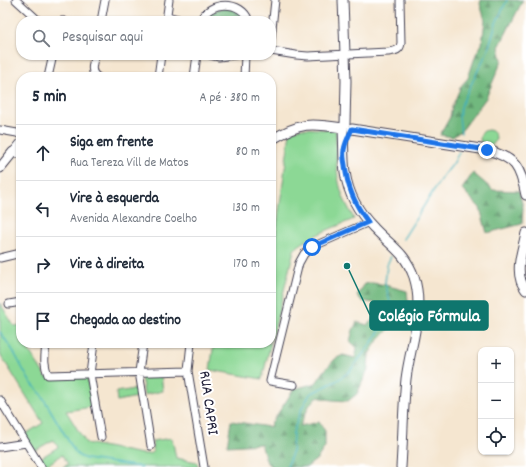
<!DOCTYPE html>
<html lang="pt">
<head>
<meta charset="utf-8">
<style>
	:root { --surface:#fff; --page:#f6f6f7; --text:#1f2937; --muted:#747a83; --line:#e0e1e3 }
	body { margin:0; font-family:Dekko,sans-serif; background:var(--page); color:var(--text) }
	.controls { position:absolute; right:12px; bottom:12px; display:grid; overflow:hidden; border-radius:8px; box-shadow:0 1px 3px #0004 }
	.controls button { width:36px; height:36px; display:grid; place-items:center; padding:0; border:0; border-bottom:1px solid var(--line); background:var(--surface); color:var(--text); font:20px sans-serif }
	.stop { position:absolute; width:12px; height:12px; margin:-9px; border:3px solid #1a73e8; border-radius:50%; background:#fff }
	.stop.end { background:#1a73e8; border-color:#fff; box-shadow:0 1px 4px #0008 }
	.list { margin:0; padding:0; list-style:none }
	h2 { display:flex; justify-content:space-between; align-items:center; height:52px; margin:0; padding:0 16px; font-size:17px }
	h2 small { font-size:13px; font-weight:400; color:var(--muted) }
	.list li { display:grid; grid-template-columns:26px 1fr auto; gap:12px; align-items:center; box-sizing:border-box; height:56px; padding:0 16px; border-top:1px solid var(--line) }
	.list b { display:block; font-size:15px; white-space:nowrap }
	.list p { margin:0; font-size:13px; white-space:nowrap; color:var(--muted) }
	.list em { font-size:13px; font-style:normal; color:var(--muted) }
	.icon { flex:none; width:22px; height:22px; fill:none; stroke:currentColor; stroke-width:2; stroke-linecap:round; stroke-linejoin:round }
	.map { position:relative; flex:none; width:526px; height:467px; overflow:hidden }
	.search { position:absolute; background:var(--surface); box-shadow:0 1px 3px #0004; left:16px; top:16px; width:260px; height:44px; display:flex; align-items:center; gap:10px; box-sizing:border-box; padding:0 14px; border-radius:16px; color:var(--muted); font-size:15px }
	.panel { position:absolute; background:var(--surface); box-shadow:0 1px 3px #0004; left:16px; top:72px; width:260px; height:276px; border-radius:16px }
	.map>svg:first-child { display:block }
	.green { fill:#8cd895; stroke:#577d68 }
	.forest { fill:url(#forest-firs); stroke:#4a6d5c }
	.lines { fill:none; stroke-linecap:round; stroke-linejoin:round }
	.stream { stroke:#41b1ba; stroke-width:1.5 }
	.minor-casing { stroke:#423f51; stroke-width:9 }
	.major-casing { stroke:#423f51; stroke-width:11 }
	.minor { stroke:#fff; stroke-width:7 }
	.major { stroke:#fff; stroke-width:9 }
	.route { stroke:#1a73e8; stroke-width:5 }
	.labels { text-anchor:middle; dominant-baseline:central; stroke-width:4; stroke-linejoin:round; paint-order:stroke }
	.street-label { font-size:16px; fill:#22223b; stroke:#fff }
	.leader { fill:none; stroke:#0f766e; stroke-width:1.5 }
	.callout-dot { fill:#0f766e; stroke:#fff; stroke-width:1.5 }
	.callout { fill:#0f766e; stroke:#0f766e; stroke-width:1.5 }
	.callout-label { font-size:17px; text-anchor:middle; font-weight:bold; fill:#fff }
</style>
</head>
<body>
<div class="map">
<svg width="526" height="467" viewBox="0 0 526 467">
	<defs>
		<pattern id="forest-firs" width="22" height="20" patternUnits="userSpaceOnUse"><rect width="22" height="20" fill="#71b87e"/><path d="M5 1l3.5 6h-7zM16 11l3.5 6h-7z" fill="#5c9568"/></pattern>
	</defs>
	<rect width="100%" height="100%" fill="#fff"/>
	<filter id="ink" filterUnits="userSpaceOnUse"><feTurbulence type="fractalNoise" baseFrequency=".025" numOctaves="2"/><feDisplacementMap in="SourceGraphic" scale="8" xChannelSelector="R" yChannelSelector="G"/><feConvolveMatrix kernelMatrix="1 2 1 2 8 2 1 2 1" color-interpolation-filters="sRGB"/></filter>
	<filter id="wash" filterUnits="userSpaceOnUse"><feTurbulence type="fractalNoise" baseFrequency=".012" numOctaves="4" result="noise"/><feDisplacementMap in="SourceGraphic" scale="16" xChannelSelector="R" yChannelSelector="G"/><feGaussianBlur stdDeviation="0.9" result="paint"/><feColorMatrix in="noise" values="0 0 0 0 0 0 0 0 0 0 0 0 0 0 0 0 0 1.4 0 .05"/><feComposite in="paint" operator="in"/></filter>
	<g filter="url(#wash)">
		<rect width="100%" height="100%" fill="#f5e6d0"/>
		<path class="green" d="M301,128L336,130C336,153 335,177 344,199C347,206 351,212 354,219C338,226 306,237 294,250L262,379L210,370L214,343H271V240H275L290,132Z
			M480 138a8 8 0 1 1 16 0a8 8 0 1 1-16 0Z
			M0,303L14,326L21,325V334L19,335L21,337V343H24L46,377H87L92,407L66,411L86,443L142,454C153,454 155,453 152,441L172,438L176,458L197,462L198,467H63L68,464L62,455L44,467L39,459L58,447L53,440L34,451L24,435L43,423L0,354Z
			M161,374L163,391L144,395L141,375Z
			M135,389L137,397L117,401L116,392Z"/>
		<path class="forest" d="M481,0H523L499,47L502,60L486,98L463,129L453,137L440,135L450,117L452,107L461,86L468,78L476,54L482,44L485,20L480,4Z
			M234,4L247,21H203L207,13Z
			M473,173L493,190L519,191L523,207L522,224L487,233L480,208L462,189Z
			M372,283L381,284L407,291L409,312L399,318L376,343L369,354L368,369L357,394L348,401L332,400L317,397L309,406L300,426L319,422L325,431V447L317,459L307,467H271L267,463L261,444L227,446L231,421L269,427L294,389L316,383L325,370L335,359L343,355L355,358L357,348L350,341L353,330L357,322L367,325L381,312L375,303L362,301L357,295L365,284Z"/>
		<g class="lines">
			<path class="stream" d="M461,133L459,116L462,103L488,50L496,23L507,0
				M403,239L444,174C452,167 455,161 459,152
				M0,332L12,349L29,380L41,394L75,452L79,456L86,459L142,467
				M287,467L292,453L293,432L302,408L310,394L336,381L349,372L370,345L387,320L390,310V302L385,283L387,265L391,256"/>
		</g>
	</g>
	<g filter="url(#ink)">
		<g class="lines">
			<defs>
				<path id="minor" d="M16,0L39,21
					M167,16L186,21
					M62,21H64
					M101,21L105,0
					M166,21L169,0
					M200,21C209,0 242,0 249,21
					M271,38L275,0
					M271,51L296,55L308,56L388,52C395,51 400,51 401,43L400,0
					M95,55C93,63 89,73 98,77
					M210,55L219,57L235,55
					M48,77L53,55
					M158,77L161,55
					M194,77L197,55
					M244,77L245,55
					M0,130L17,133L21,135
					M13,152L21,142
					M0,258L21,253
					M9,304L21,302
					M46,343C45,356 43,362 48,375L188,371
					M94,343L90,374L101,437
					M143,343L139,372L151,446
					M191,343L188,371L204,467
					M294,385L270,381L299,263L304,254L312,247L369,222
					M0,400L41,467
					M0,447L26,443"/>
				<path id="major" d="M343,0L346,81L345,124
					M352,129L487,150C516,158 520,167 526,195
					M343,130C344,144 343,158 345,172C348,193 359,213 374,228C391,246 405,252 414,277C425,310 410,346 406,379C403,408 403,438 401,467
					M271,140C301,122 310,123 343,128
					M0,168L13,152L21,154
					M526,233C523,248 516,266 521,281C522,284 524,287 526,290"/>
			</defs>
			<use href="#minor" class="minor-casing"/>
			<use href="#major" class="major-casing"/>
			<use href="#minor" class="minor"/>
			<use href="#major" class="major"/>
		</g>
	</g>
	<g class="lines" filter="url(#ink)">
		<path class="route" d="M312,247L368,222C355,205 347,187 345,165C344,160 343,155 344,150C345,143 349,135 352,129L487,150"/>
	</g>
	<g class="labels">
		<g class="street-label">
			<text transform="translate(208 403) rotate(82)">RUA CAPRI</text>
		</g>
	</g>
	<path class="leader" d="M347 266L370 315"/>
	<circle class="callout-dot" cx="347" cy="266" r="4"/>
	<rect class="callout" x="370" y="301" width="118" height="29" rx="4"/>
	<g class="callout-label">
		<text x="429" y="321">Colégio Fórmula</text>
	</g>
</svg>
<div class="controls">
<button>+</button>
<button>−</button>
<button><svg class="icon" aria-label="locate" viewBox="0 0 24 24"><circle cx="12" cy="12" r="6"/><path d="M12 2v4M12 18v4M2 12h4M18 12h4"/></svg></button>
</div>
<div class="stop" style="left:312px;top:247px"></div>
<div class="stop end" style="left:487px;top:150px"></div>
<div class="search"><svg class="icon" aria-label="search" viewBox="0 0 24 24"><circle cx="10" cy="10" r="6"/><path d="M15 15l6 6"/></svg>Pesquisar aqui</div>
<section class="panel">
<h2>5 min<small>A pé · 380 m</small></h2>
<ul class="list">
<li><svg class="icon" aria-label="ahead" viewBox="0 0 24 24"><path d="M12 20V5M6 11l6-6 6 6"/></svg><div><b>Siga em frente</b><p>Rua Tereza Vill de Matos</p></div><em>80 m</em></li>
<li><svg class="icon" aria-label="left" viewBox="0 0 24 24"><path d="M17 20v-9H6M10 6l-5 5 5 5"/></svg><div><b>Vire à esquerda</b><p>Avenida Alexandre Coelho</p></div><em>130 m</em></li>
<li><svg class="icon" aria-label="right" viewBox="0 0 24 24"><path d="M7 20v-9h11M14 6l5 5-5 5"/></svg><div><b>Vire à direita</b></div><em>170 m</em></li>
<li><svg class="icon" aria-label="arrive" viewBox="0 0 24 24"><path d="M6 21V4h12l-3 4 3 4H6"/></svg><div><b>Chegada ao destino</b></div></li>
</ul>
</section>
</div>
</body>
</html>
